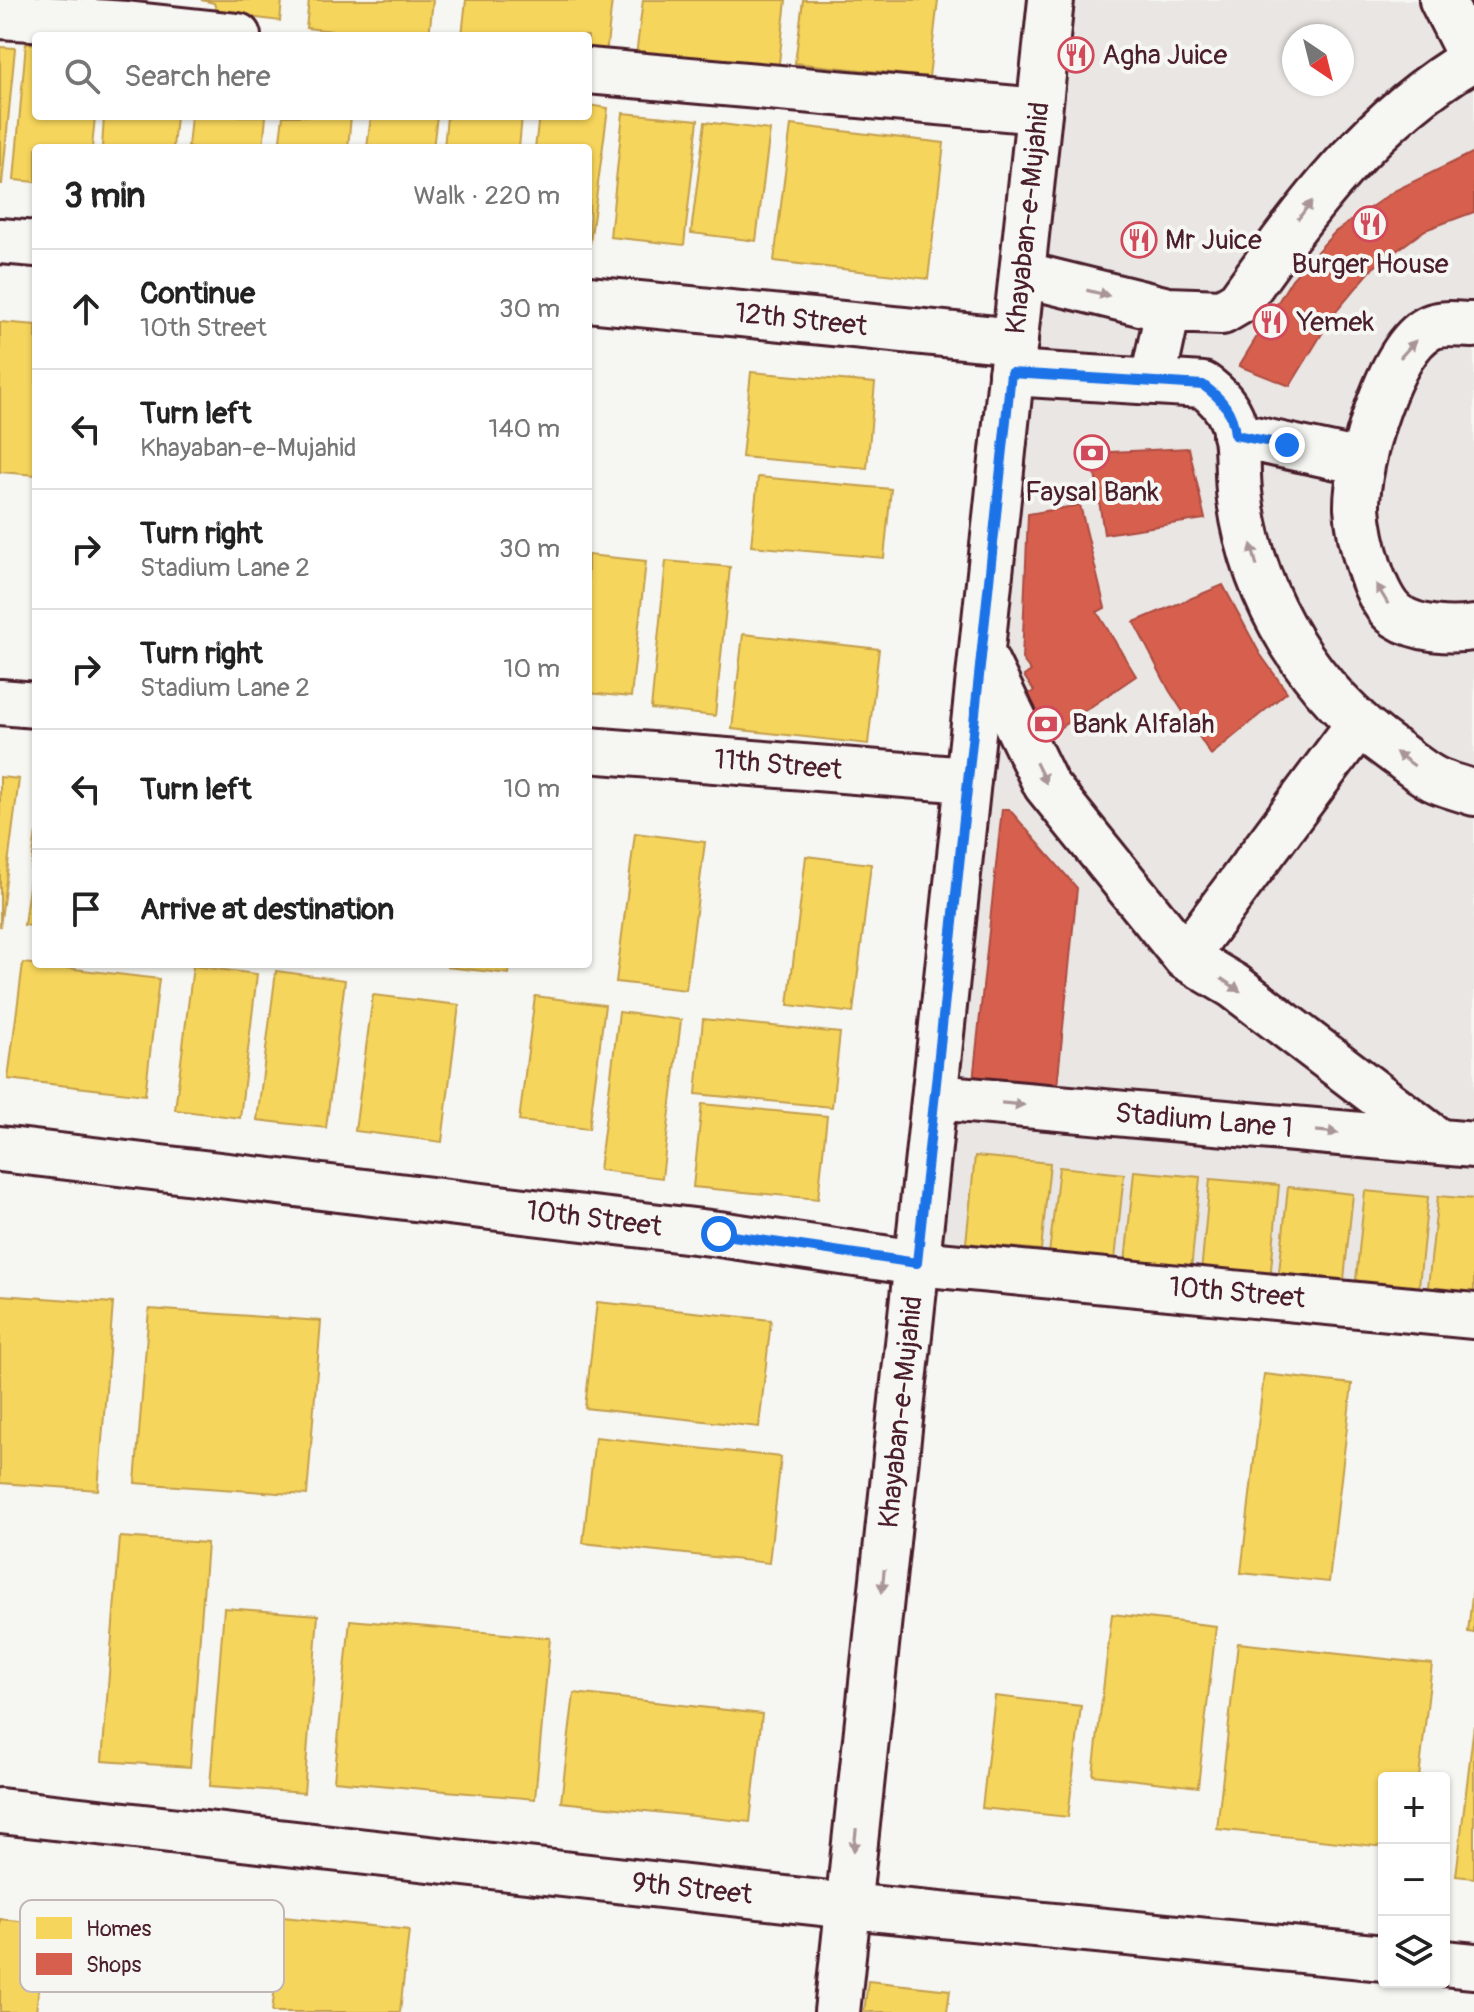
<!DOCTYPE html>
<html lang="en">
<head>
<meta charset="utf-8">
<style>
	:root { --surface:#fff; --page:#f2f2f2; --text:#222; --muted:#767676; --line:#e0e0e0 }
	body { margin:0; font-family:Pangolin,sans-serif; background:var(--page); color:var(--text) }
	.controls { position:absolute; right:24px; bottom:24px; display:grid; overflow:hidden; border-radius:8px; box-shadow:0 2px 6px #0004 }
	.controls button { width:72px; height:72px; display:grid; place-items:center; padding:0; border:0; border-bottom:2px solid var(--line); background:var(--surface); color:var(--text); font:40px sans-serif }
	.compass { position:absolute; left:1282px; top:24px; width:72px; height:72px; border-radius:50%; background:var(--surface); box-shadow:0 2px 6px #0004; rotate:145deg }
	.stop { position:absolute; width:24px; height:24px; margin:-18px; border:6px solid #1a73e8; border-radius:50%; background:#fff }
	.stop.end { background:#1a73e8; border-color:#fff; box-shadow:0 2px 8px #0008 }
	.list { margin:0; padding:0; list-style:none }
	h2 { display:flex; justify-content:space-between; align-items:center; height:104px; margin:0; padding:0 32px; font-size:34px }
	h2 small { font-size:26px; font-weight:400; color:var(--muted) }
	.list li { display:grid; grid-template-columns:52px 1fr auto; gap:24px; align-items:center; box-sizing:border-box; height:120px; padding:0 32px; border-top:2px solid var(--line) }
	.list b { display:block; font-size:30px; white-space:nowrap }
	.list p { margin:0; font-size:26px; white-space:nowrap; color:var(--muted) }
	.list em { font-size:26px; font-style:normal; color:var(--muted) }
	.icon { flex:none; width:44px; height:44px; fill:none; stroke:currentColor; stroke-width:2; stroke-linecap:round; stroke-linejoin:round }
	.map { position:relative; flex:none; width:1474px; height:2012px; overflow:hidden }
	.search { position:absolute; background:var(--surface); box-shadow:0 2px 6px #0004; left:32px; top:32px; width:560px; height:88px; display:flex; align-items:center; gap:20px; box-sizing:border-box; padding:0 28px; border-radius:8px; color:var(--muted); font-size:30px }
	.panel { position:absolute; background:var(--surface); box-shadow:0 2px 6px #0004; left:32px; top:144px; width:560px; height:824px; border-radius:8px }
	.map>svg:first-child { display:block }
	.built { fill:#e9e6e3; fill-rule:evenodd }
	.homes { fill:#f6d55c; stroke:#c29e4d; stroke-width:2 }
	.shops { fill:#d6604d; stroke:#ac4c43; stroke-width:2 }
	.lines { fill:none; stroke-linecap:round; stroke-linejoin:round }
	.minor-casing { stroke:#4a1f2b; stroke-width:50 }
	.major-casing { stroke:#4a1f2b; stroke-width:50 }
	.minor { stroke:#f6f6f2; stroke-width:44 }
	.major { stroke:#f6f6f2; stroke-width:44 }
	.oneway { fill:#a99598 }
	.route { stroke:#1a73e8; stroke-width:10 }
	.labels { text-anchor:middle; dominant-baseline:central; stroke-width:8; stroke-linejoin:round; paint-order:stroke }
	.poi-label { font-size:28px; fill:#4a1f2b; stroke:#f6f6f2; text-anchor:start }
	.street-label { font-size:28px; fill:#4a1f2b; stroke:#f6f6f2 }
	.key { fill:#f6f6f2; stroke:#c2b6b6; stroke-width:2 }
	.key-label { font-size:22px; fill:#4a1f2b }
</style>
</head>
<body>
<div class="map">
<svg width="1474" height="2012" viewBox="0 0 1474 2012">
	<rect width="100%" height="100%" fill="#f6f6f2"/>
	<filter id="ink" filterUnits="userSpaceOnUse"><feTurbulence type="fractalNoise" baseFrequency=".0125" numOctaves="2"/><feDisplacementMap in="SourceGraphic" scale="16" xChannelSelector="R" yChannelSelector="G"/><feConvolveMatrix kernelMatrix="1 2 1 2 8 2 1 2 1" color-interpolation-filters="sRGB"/></filter>
	<g filter="url(#ink)">
		<path class="built" d="M1051,0H1474V1316L917,1263ZM1294,36H1342V84H1294Z"/>
		<path class="homes" d="M201,0H282L280,21L217,13L214,3Z
			M309,0H433L429,36H380L306,28Z
			M466,0H612L606,55L588,53V36H462Z
			M643,0H786L778,72L636,56Z
			M803,0H938L929,77L795,63Z
			M26,43L36,44V116H95L92,148H36V182L14,180Z
			M0,47L15,48L2,184H0Z
			M588,105L608,108L590,244L588,148H535L539,116H588Z
			M623,113L698,120L684,245L610,237Z
			M104,116H176L173,148H102Z
			M191,116H266L263,148H188Z
			M283,116H351L348,148H279Z
			M371,116H437L433,148H367Z
			M447,116H522L519,148H444Z
			M705,122L770,130L756,241L691,233Z
			M791,125L944,143L928,279L774,261Z
			M0,322L36,325V475L0,472Z
			M751,372L875,383L867,468L742,457Z
			M758,477L891,489L884,558L751,546Z
			M588,555L646,561L631,697L588,693Z
			M666,561L730,567L715,716L651,709Z
			M743,634L879,649L868,744L732,729Z
			M0,777L19,779L0,927Z
			M36,833V926L24,925Z
			M635,833L705,842L686,990L616,982Z
			M806,856L871,864L853,1013L788,1005Z
			M23,963L159,979L145,1095L8,1079Z
			M447,964H510L509,974L447,967Z
			M193,966L257,974L240,1118L175,1110Z
			M276,971L345,980L326,1128L257,1120Z
			M373,995L459,1005L442,1142L355,1131Z
			M535,996L605,1005L589,1129L519,1121Z
			M619,1012L681,1020L662,1178L599,1170Z
			M703,1019L840,1033L832,1107L696,1094Z
			M702,1104L827,1116L818,1199L693,1187Z
			M975,1156L1050,1163L1041,1250L966,1243Z
			M1059,1167L1124,1174L1115,1260L1049,1254Z
			M1134,1171L1200,1177L1191,1271L1125,1264Z
			M1210,1179L1279,1185L1270,1280L1201,1273Z
			M1288,1187L1353,1194L1343,1289L1278,1282Z
			M1365,1191L1428,1197L1418,1296L1355,1290Z
			M1438,1196L1474,1199V1300L1427,1296Z
			M0,1295L113,1303L98,1490L0,1483Z
			M597,1302L771,1320L759,1427L585,1408Z
			M149,1309L321,1321L307,1495L135,1483Z
			M1264,1374L1352,1384L1329,1582L1241,1573Z
			M595,1437L781,1457L769,1563L583,1543Z
			M120,1537L207,1543L190,1767L102,1761Z
			M1474,1579V1633L1468,1632Z
			M224,1608L318,1615L304,1793L210,1786Z
			M1112,1614L1216,1626L1198,1787L1093,1775Z
			M350,1620L550,1638L535,1799L334,1781Z
			M1238,1643L1432,1664L1419,1778H1384V1847L1217,1829Z
			M574,1693L762,1714L750,1822L561,1802Z
			M995,1696L1081,1706L1068,1817L982,1808Z
			M1474,1725V1878L1456,1876Z
			M283,1917L409,1930L400,2012H272Z
			M0,1919L46,1924L36,2012H0Z
			M868,1981L950,1990L947,2012H864Z"/>
		<path class="shops" d="M1474,152V212L1425,230L1373,268L1334,314L1290,386L1239,366L1292,279L1335,232L1394,191Z
			M1189,448L1205,519L1104,534L1092,453Z
			M1080,505L1105,608L1097,612L1136,676L1052,733L1027,695L1034,691L1024,676L1031,671L1022,659L1028,514Z
			M1223,585L1260,654L1287,692L1211,755L1169,690L1134,622Z
			M1002,809H1009L1077,888L1057,1087L973,1081Z"/>
		<g class="lines">
			<defs>
				<path id="minor" d="M1442,0L1472,59
					M0,16L126,24L238,36
					M588,71L1039,111
					M0,241L36,244
					M1022,274L1168,310L1222,312L1239,302C1304,210 1374,115 1474,58
					M588,299L1015,341
					M1474,325C1462,325 1442,322 1431,327C1389,345 1356,465 1357,508C1359,536 1373,600 1397,616C1418,630 1450,631 1474,628
					M1011,373L1203,385C1249,417 1233,451 1240,500C1254,602 1311,692 1394,751C1407,760 1420,772 1434,779C1446,785 1461,788 1474,793
					M1153,380L1168,310
					M1235,435L1361,462
					M982,653L1046,785L1185,957L1234,986L1439,1142
					M0,702L36,705
					M588,750L968,780
					M1185,957L1358,725
					M935,1097L1474,1145
					M0,1149L719,1234L917,1263L1474,1316
					M0,1811L848,1906L1384,1958
					M1444,1963L1474,1966"/>
				<path id="major" d="M837,2012L1051,0"/>
			</defs>
			<use href="#minor" class="minor-casing"/>
			<use href="#major" class="major-casing"/>
			<use href="#minor" class="minor"/>
			<use href="#major" class="major"/>
		</g>
		<defs><path id="oneway-solid" d="M-6-.8H1V-3.2L6.5 0L1 3.2V.8H-6Z" transform="scale(2)"/></defs>
		<g class="oneway">
			<use href="#oneway-solid" transform="translate(1305 210) rotate(-53)"/>
			<use href="#oneway-solid" transform="translate(1098 293) rotate(14)"/>
			<use href="#oneway-solid" transform="translate(1408 349) rotate(-48)"/>
			<use href="#oneway-solid" transform="translate(1254 555) rotate(-105)"/>
			<use href="#oneway-solid" transform="translate(1382 594) rotate(-121)"/>
			<use href="#oneway-solid" transform="translate(1405 759) rotate(-144)"/>
			<use href="#oneway-solid" transform="translate(1041 773) rotate(64)"/>
			<use href="#oneway-solid" transform="translate(1231 985) rotate(34)"/>
			<use href="#oneway-solid" transform="translate(1013 1104) rotate(5)"/>
			<use href="#oneway-solid" transform="translate(1327 1132) rotate(5)"/>
			<use href="#oneway-solid" transform="translate(883 1581) rotate(96)"/>
			<use href="#oneway-solid" transform="translate(855 1840) rotate(96)"/>
		</g>
	</g>
	<g class="lines" filter="url(#ink)">
		<path class="route" d="M719,1234L917,1263L1011,373L1203,385C1222,399 1233,411 1235,435L1287,445"/>
	</g>
	<defs>
		<symbol id="restaurant-ring" viewBox="-11 -11 22 22"><circle r="9.5" fill="#f6f6f2" stroke="#d1495b" stroke-width="1.5"/><path d="M-5-6h1v4h1v-4h1v4h1v-4h1v5L-1.5 .5V6h-2V.5L-5-1ZM5-6V6H3V1.5H1.5Q1.5-4 5-6Z" fill="#d1495b"/></symbol>
		<symbol id="bank-ring" viewBox="-11 -11 22 22"><circle r="9.5" fill="#f6f6f2" stroke="#d1495b" stroke-width="1.5"/><path d="M-6-4H6V4H-6ZM0-2.3a2.3 2.3 0 1 0 0 4.6a2.3 2.3 0 1 0 0-4.6Z" fill="#d1495b"/></symbol>
	</defs>
	<g fill-rule="evenodd">
		<use href="#restaurant-ring" x="1056" y="35" width="40" height="40"/>
		<use href="#restaurant-ring" x="1350" y="204" width="40" height="40"/>
		<use href="#restaurant-ring" x="1119" y="220" width="40" height="40"/>
		<use href="#restaurant-ring" x="1251" y="302" width="40" height="40"/>
		<use href="#bank-ring" x="1072" y="433" width="40" height="40"/>
		<use href="#bank-ring" x="1026" y="704" width="40" height="40"/>
	</g>
	<g class="labels">
		<g class="poi-label">
			<text x="1102" y="55">Agha Juice</text>
			<text x="1165" y="240">Mr Juice</text>
			<text x="1370" y="264" text-anchor="middle">Burger House</text>
			<text x="1297" y="322">Yemek</text>
			<text x="1092" y="492" text-anchor="middle">Faysal Bank</text>
			<text x="1072" y="724">Bank Alfalah</text>
		</g>
		<g class="street-label">
			<text transform="translate(1028 218) rotate(-84)">Khayaban-e-Mujahid</text>
			<text transform="translate(801 320) rotate(6)">12th Street</text>
			<text transform="translate(778 765) rotate(5)">11th Street</text>
			<text transform="translate(1204 1121) rotate(5)">Stadium Lane 1</text>
			<text transform="translate(594 1219) rotate(7)">10th Street</text>
			<text transform="translate(1237 1293) rotate(5)">10th Street</text>
			<text transform="translate(901 1412) rotate(-84)">Khayaban-e-Mujahid</text>
			<text transform="translate(692 1889) rotate(6)">9th Street</text>
		</g>
	</g>
	<rect x="20" y="1900" width="264" height="92" rx="12" class="key"/>
	<rect x="36" y="1917" width="36" height="22" fill="#f6d55c"/>
	<rect x="36" y="1953" width="36" height="22" fill="#d6604d"/>
	<g class="key-label">
		<text x="86" y="1936">Homes</text>
		<text x="86" y="1972">Shops</text>
	</g>
</svg>
<div class="controls">
<button>+</button>
<button>−</button>
<button><svg class="icon" aria-label="layers" viewBox="0 0 24 24"><path d="M12 4l9 5-9 5-9-5zM3 14l9 5 9-5"/></svg></button>
</div>
<svg class="compass" viewBox="-18 -18 36 36"><path d="M0-13l5 13h-10z" fill="#e53935"/><path d="M0 13l5-13h-10z" fill="#767676"/></svg>
<div class="stop" style="left:719px;top:1234px"></div>
<div class="stop end" style="left:1287px;top:445px"></div>
<div class="search"><svg class="icon" aria-label="search" viewBox="0 0 24 24"><circle cx="10" cy="10" r="6"/><path d="M15 15l6 6"/></svg>Search here</div>
<section class="panel">
<h2>3 min<small>Walk · 220 m</small></h2>
<ul class="list">
<li><svg class="icon" aria-label="ahead" viewBox="0 0 24 24"><path d="M12 20V5M6 11l6-6 6 6"/></svg><div><b>Continue</b><p>10th Street</p></div><em>30 m</em></li>
<li><svg class="icon" aria-label="left" viewBox="0 0 24 24"><path d="M17 20v-9H6M10 6l-5 5 5 5"/></svg><div><b>Turn left</b><p>Khayaban-e-Mujahid</p></div><em>140 m</em></li>
<li><svg class="icon" aria-label="right" viewBox="0 0 24 24"><path d="M7 20v-9h11M14 6l5 5-5 5"/></svg><div><b>Turn right</b><p>Stadium Lane 2</p></div><em>30 m</em></li>
<li><svg class="icon" aria-label="right" viewBox="0 0 24 24"><path d="M7 20v-9h11M14 6l5 5-5 5"/></svg><div><b>Turn right</b><p>Stadium Lane 2</p></div><em>10 m</em></li>
<li><svg class="icon" aria-label="left" viewBox="0 0 24 24"><path d="M17 20v-9H6M10 6l-5 5 5 5"/></svg><div><b>Turn left</b></div><em>10 m</em></li>
<li><svg class="icon" aria-label="arrive" viewBox="0 0 24 24"><path d="M6 21V4h12l-3 4 3 4H6"/></svg><div><b>Arrive at destination</b></div></li>
</ul>
</section>
</div>
</body>
</html>
